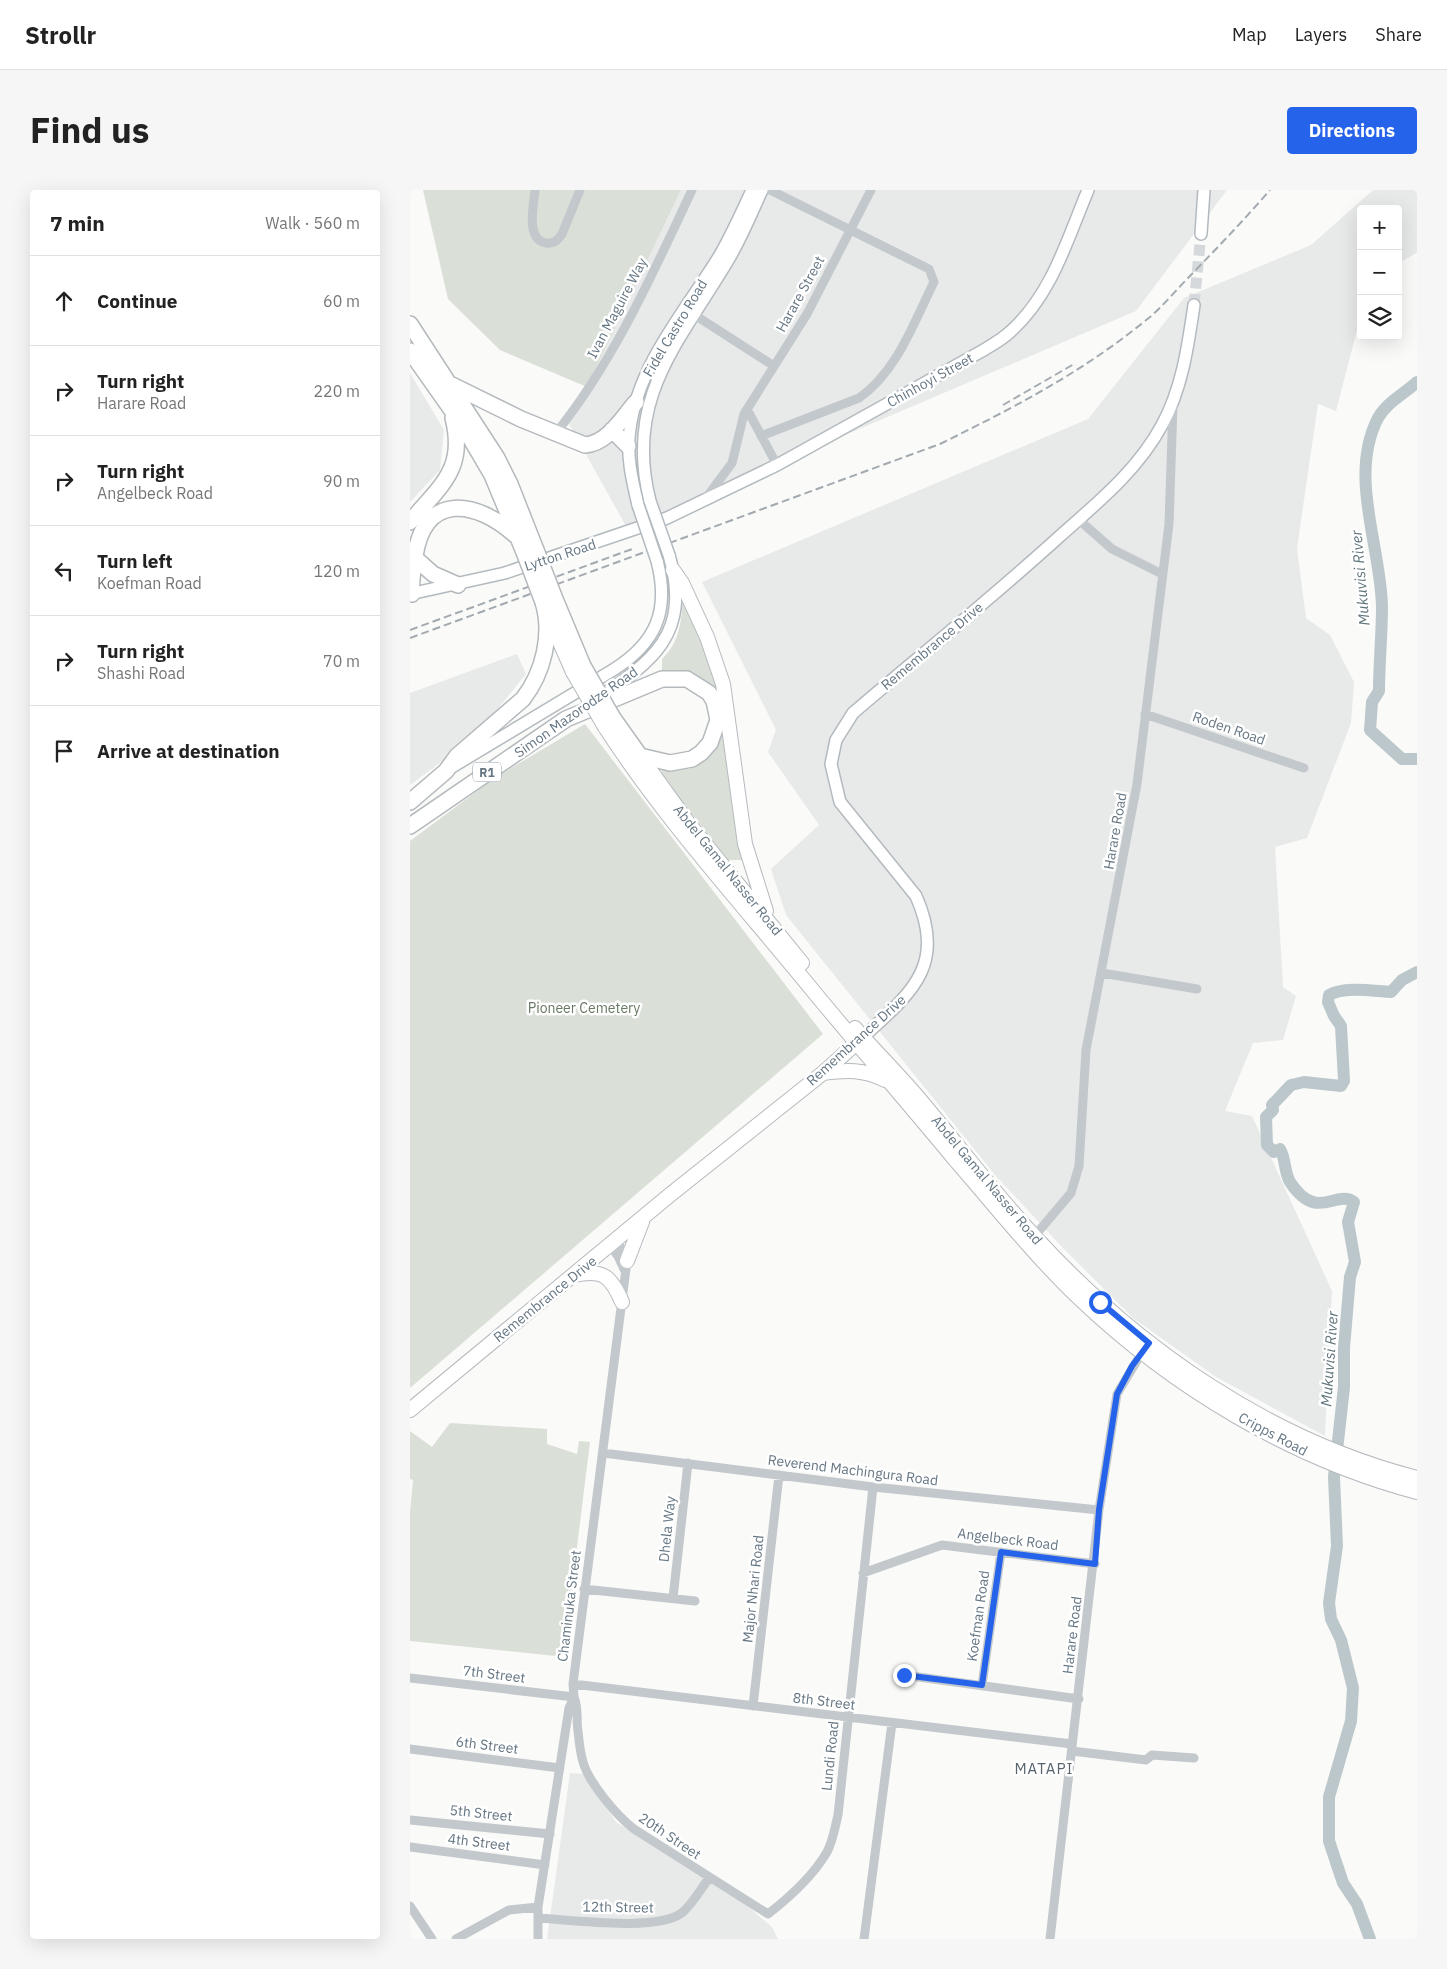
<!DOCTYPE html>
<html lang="en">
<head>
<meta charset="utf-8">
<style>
	:root { --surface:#fff; --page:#f6f6f6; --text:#222; --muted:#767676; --line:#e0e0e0; --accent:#2563eb }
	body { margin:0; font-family:"IBM Plex Sans",sans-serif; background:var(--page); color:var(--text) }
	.controls { position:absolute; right:15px; top:15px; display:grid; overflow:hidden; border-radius:5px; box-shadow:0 5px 20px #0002 }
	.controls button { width:45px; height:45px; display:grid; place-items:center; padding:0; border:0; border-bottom:1px solid var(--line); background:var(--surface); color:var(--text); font:25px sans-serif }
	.stop { position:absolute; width:15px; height:15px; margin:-11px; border:4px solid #2563eb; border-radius:50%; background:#fff }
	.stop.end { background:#2563eb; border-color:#fff; box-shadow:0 1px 5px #0008 }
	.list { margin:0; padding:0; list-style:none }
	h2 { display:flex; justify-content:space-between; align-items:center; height:65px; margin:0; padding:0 20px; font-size:21px }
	h2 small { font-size:16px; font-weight:400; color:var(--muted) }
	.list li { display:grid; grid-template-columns:32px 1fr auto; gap:15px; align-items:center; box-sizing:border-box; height:90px; padding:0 20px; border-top:1px solid var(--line) }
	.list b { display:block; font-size:19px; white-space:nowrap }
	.list p { margin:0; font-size:16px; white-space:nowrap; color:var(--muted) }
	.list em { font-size:16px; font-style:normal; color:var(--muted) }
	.icon { flex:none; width:28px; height:28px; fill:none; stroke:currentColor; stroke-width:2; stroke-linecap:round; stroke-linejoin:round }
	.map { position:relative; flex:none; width:1007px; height:1749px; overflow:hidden; border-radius:5px }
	header { display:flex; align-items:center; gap:30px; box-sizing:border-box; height:70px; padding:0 25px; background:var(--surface); border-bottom:1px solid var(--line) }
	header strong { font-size:24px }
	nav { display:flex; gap:28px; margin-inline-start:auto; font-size:18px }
	.intro { display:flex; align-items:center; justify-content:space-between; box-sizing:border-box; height:120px; padding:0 30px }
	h1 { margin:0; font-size:35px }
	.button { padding:12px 22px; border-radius:5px; background:var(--accent); color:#fff; font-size:18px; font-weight:700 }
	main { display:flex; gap:30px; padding:0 30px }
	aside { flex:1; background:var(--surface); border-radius:5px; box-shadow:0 5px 20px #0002 }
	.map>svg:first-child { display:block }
	.built { fill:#e8e9e9 }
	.green { fill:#dadfd7 }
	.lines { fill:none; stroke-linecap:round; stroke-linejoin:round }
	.river { stroke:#bbc7cb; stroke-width:12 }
	.secondary-tunnel { stroke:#d5d9db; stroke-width:11; stroke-dasharray:11 5.5; stroke-linecap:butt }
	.secondary-casing { stroke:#b3babf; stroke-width:14 }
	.primary-casing { stroke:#b5babe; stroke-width:16 }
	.highway-casing { stroke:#b4b9bd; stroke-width:18 }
	.street { stroke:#c3c8cc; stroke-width:9 }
	.secondary { stroke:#fff; stroke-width:11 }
	.primary { stroke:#fff; stroke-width:14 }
	.highway { stroke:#fff; stroke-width:15 }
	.rail { stroke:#a2aab0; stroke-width:2; stroke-dasharray:8 4; stroke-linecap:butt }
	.secondary-bridge-casing { stroke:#b3babf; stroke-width:14; stroke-linecap:butt }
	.primary-bridge-casing { stroke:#b5babe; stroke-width:16; stroke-linecap:butt }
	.highway-bridge-casing { stroke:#b4b9bd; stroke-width:18; stroke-linecap:butt }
	.secondary-bridge { stroke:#fff; stroke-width:11 }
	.primary-bridge { stroke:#fff; stroke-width:14 }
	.highway-bridge { stroke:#fff; stroke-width:15 }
	.route { stroke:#2563eb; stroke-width:6 }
	.labels { text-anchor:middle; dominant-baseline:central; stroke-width:5; stroke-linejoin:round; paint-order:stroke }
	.shield { fill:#fff; stroke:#939fa8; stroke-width:1 }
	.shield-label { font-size:12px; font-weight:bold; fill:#657683 }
	.street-label { font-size:14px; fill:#657683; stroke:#fff }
	.park-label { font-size:14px; fill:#687a64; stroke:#fff }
	.water-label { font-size:15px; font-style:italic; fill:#60757c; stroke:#fff }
	.neighbourhood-label { font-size:15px; letter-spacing:1px; fill:#57646e; stroke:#fff }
</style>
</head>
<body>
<header>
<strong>Strollr</strong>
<nav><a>Map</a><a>Layers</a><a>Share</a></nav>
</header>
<div class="intro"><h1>Find us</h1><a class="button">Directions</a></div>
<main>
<aside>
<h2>7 min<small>Walk · 560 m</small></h2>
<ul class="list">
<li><svg class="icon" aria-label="ahead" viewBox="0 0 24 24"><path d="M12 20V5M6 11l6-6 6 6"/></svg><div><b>Continue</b></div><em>60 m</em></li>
<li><svg class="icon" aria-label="right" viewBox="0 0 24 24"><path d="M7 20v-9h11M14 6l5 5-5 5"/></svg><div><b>Turn right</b><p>Harare Road</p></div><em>220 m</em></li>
<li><svg class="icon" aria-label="right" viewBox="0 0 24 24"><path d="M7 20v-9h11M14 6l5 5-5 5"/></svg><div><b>Turn right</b><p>Angelbeck Road</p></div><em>90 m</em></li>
<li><svg class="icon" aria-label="left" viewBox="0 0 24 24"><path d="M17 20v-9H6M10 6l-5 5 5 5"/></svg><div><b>Turn left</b><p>Koefman Road</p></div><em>120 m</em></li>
<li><svg class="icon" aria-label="right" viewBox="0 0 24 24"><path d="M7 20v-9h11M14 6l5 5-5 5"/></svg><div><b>Turn right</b><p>Shashi Road</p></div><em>70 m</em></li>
<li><svg class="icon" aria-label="arrive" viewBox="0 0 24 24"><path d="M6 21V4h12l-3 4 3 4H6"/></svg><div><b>Arrive at destination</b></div></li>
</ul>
</aside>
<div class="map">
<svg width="1007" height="1749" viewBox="0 0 1007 1749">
	<rect width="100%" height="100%" fill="#fafaf8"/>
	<path class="built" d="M271,0H817L726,121L217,338L158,232L177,197Z
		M963,0H1007V63L988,73V19H951V125L926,221L908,214L887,358L896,428L920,445L944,492L941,533L897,648L865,657L873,797L886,806L873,850L843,853L815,921L842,926L922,1101L915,1246L806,1187L723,1128L652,1057L585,985L376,725L361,679L409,635L358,562L366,540L292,392L678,229L774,108L901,55Z
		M0,183L34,240L30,280L0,312Z
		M107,464L116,484L65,547L0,595V503Z
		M160,1583L174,1584L206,1632L335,1714L362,1737L368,1749H137Z"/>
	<path class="green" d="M13,0H271L177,197L90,160L38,109Z
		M273,402L310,496L334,670H318L252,586V577L280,579L304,559V504L252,484V469C271,451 272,427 273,402Z
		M175,534L413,844L0,1198V651L86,587Z
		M40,1233L137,1239V1254L167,1264L169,1251L180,1252L154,1461L146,1466L0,1451V1322L3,1290L0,1289V1241L22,1257Z"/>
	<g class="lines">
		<path class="river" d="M1007,192C994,204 977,212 968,228C938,286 971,356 972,417C972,445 969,473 969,501L962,512L960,540L992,569H1007
			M960,1749L947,1714L933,1693L919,1651V1607L941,1531L943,1498L931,1450L921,1429L919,1413L927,1356L924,1287L934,1197V1158L940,1087L945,1072L938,1032L944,1012C926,999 907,1033 880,992C874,982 876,969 870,959L864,962L857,955L856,927L863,920L862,915L881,895L894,892L931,896L934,891L931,836L924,826L918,812L919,805C936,796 962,801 981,802L992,790L1007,782"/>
		<path class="secondary-tunnel" d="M784,115L791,44"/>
		<defs>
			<path id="secondary" d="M791,44L794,0
				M240,311C214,209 268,154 317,72C331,49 341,24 352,0
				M228,315C222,290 216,265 220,239C228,174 277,119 310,65C322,44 332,22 342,0
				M0,404L95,383L257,328L367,275L572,161C582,155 593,149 601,141C642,104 657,50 678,0
				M184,510C243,472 282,444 259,365
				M42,577L203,480C246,453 260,421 247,371
				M453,847C501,803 537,776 506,706L430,612L421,574L426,550L443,523C512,464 583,407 650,346C687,313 728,280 752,235C772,199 778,156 784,115"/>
			<path id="primary" d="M263,380L272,393L297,447L313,494L335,654L356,721
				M137,423L163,482
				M195,537C256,631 333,715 404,802C451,859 500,915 547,972C587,1018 625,1066 669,1108C762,1197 882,1269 1007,1302
				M230,566L279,634L392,773
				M445,838C465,861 486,882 506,905C546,952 583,1002 625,1047C728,1159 859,1250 1007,1288
				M413,883C436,880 454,879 475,890
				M217,1071L232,1032
				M164,1085C193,1079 201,1086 212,1112
				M0,1220L261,1004L413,883L453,847"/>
			<path id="highway" d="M0,134L87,268L100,294L126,360
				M0,161L55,239L82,285L114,362
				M42,195L111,229L175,255C198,253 212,228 226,212
				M202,240L218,256
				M0,332C31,295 56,279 43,228
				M5,368L23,384L48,395
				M2,404C0,391 4,379 5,366C15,302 66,310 105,345
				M145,409L173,476
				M0,612L36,581L47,566L113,509C133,483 143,445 133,412
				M0,636L156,529L252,489H277L299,503L304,511L308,530L300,553L291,563L282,569L260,573L230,566L203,528"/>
		</defs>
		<use href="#secondary" class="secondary-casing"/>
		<use href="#primary" class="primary-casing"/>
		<use href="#highway" class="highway-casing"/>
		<path class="street" d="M125,0C124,14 115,50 136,53C144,54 148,50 152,44L170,0
			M280,122L364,176
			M337,219L367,275
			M146,243C204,171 243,83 282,0
			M351,246L449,208C487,182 504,132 524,92L519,79L360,0
			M296,308L322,273L334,224L397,124L461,0
			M669,330L702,359L752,384
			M735,524L894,578
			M692,783L787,799
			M622,1049L661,1003L669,976L676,860L727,594L759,334L763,215
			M200,1056L208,1066L214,1079
			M193,1263L463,1297L689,1320
			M453,1383L532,1355L685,1374
			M174,1399L285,1411
			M263,1408L278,1273
			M494,1485L669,1509
			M0,1488L164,1507C169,1519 166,1529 168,1541C169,1551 170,1562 173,1572C179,1593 207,1626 224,1639L358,1724C380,1707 403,1686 417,1662C423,1651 425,1637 428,1625L463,1297
			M163,1494L662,1554
			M572,1495L591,1362
			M343,1516L369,1285
			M0,1559L150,1578
			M662,1561L736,1570L742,1565L784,1568
			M0,1630L140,1644
			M0,1657L135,1675
			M0,1716L22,1749
			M129,1728C161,1730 250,1742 273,1722C283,1713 291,1699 299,1688
			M46,1749L99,1720L128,1717
			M128,1749V1717L159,1518L164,1507L163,1494L217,1071L207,1050
			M454,1749L482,1533
			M640,1749L689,1320L707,1204L734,1159"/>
		<use href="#secondary" class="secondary"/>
		<use href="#primary" class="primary"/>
		<use href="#highway" class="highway"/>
		<path class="rail" d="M593,215L664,174
			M0,440L225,358
			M0,448L530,254C607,216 673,182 740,127C754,115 767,99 780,86C807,58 834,30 860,0"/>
		<defs>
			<path id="secondary-bridge" d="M240,311L259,365
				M228,315L247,371"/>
			<path id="primary-bridge" d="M163,482L195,537"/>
			<path id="highway-bridge" d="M126,360L145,409
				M114,362L133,412
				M173,476L203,528"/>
		</defs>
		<use href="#secondary-bridge" class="secondary-bridge-casing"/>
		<use href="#primary-bridge" class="primary-bridge-casing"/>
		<use href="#highway-bridge" class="highway-bridge-casing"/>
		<use href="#secondary-bridge" class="secondary-bridge"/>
		<use href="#primary-bridge" class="primary-bridge"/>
		<use href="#highway-bridge" class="highway-bridge"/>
	</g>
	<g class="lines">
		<path class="route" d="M494,1485L572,1495L591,1362L685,1374L689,1320L707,1204L722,1176L739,1153L690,1112"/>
	</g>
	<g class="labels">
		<rect class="shield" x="63" y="572.5" width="28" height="19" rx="4"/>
		<g class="shield-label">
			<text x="77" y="582">R1</text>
		</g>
		<g class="street-label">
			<text transform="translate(390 104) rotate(-61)">Harare Street</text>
			<text transform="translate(207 118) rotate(-62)">Ivan Maguire Way</text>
			<text transform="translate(265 138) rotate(-59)">Fidel Castro Road</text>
			<text transform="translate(520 190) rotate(-29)">Chinhoyi Street</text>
			<text transform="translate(150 365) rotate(-18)">Lytton Road</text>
			<text transform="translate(522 456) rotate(-40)">Remembrance Drive</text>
			<text transform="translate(166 522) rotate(-35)">Simon Mazorodze Road</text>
			<text transform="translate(819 538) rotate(19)">Roden Road</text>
			<text transform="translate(705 641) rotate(-80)">Harare Road</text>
			<text transform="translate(318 680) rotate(51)">Abdel Gamal Nasser Road</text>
			<text transform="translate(446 850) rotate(-42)">Remembrance Drive</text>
			<text transform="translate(577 990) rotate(50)">Abdel Gamal Nasser Road</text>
			<text transform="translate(135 1109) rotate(-39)">Remembrance Drive</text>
			<text transform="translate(863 1244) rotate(28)">Cripps Road</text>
			<text transform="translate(443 1280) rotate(7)">Reverend Machingura Road</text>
			<text transform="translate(257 1339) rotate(-84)">Dhela Way</text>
			<text transform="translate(598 1349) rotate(7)">Angelbeck Road</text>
			<text transform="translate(343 1399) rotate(-84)">Major Nhari Road</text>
			<text transform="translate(159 1416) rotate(-83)">Chaminuka Street</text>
			<text transform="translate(568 1426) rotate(-82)">Koefman Road</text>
			<text transform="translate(662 1445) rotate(-83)">Harare Road</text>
			<text transform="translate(84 1484) rotate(7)">7th Street</text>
			<text transform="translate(414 1511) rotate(7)">8th Street</text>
			<text transform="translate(77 1555) rotate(7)">6th Street</text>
			<text transform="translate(420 1566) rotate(-84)">Lundi Road</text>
			<text transform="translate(71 1623) rotate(6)">5th Street</text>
			<text transform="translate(260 1646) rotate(34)">20th Street</text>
			<text transform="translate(69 1652) rotate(7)">4th Street</text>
			<text transform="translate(208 1717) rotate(1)">12th Street</text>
		</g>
		<g class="park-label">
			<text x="174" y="818">Pioneer Cemetery</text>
		</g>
		<g class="water-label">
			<text transform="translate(950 388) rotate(-95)">Mukuvisi River</text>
			<text transform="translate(919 1169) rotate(-86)">Mukuvisi River</text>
		</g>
		<g class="neighbourhood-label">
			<text x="634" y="1578">MATAPI</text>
		</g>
	</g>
</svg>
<div class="controls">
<button>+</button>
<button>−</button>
<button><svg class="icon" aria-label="layers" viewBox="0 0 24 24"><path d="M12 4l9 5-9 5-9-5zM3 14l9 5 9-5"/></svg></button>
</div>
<div class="stop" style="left:690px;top:1112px"></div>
<div class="stop end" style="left:494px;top:1485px"></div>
</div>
</main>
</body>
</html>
